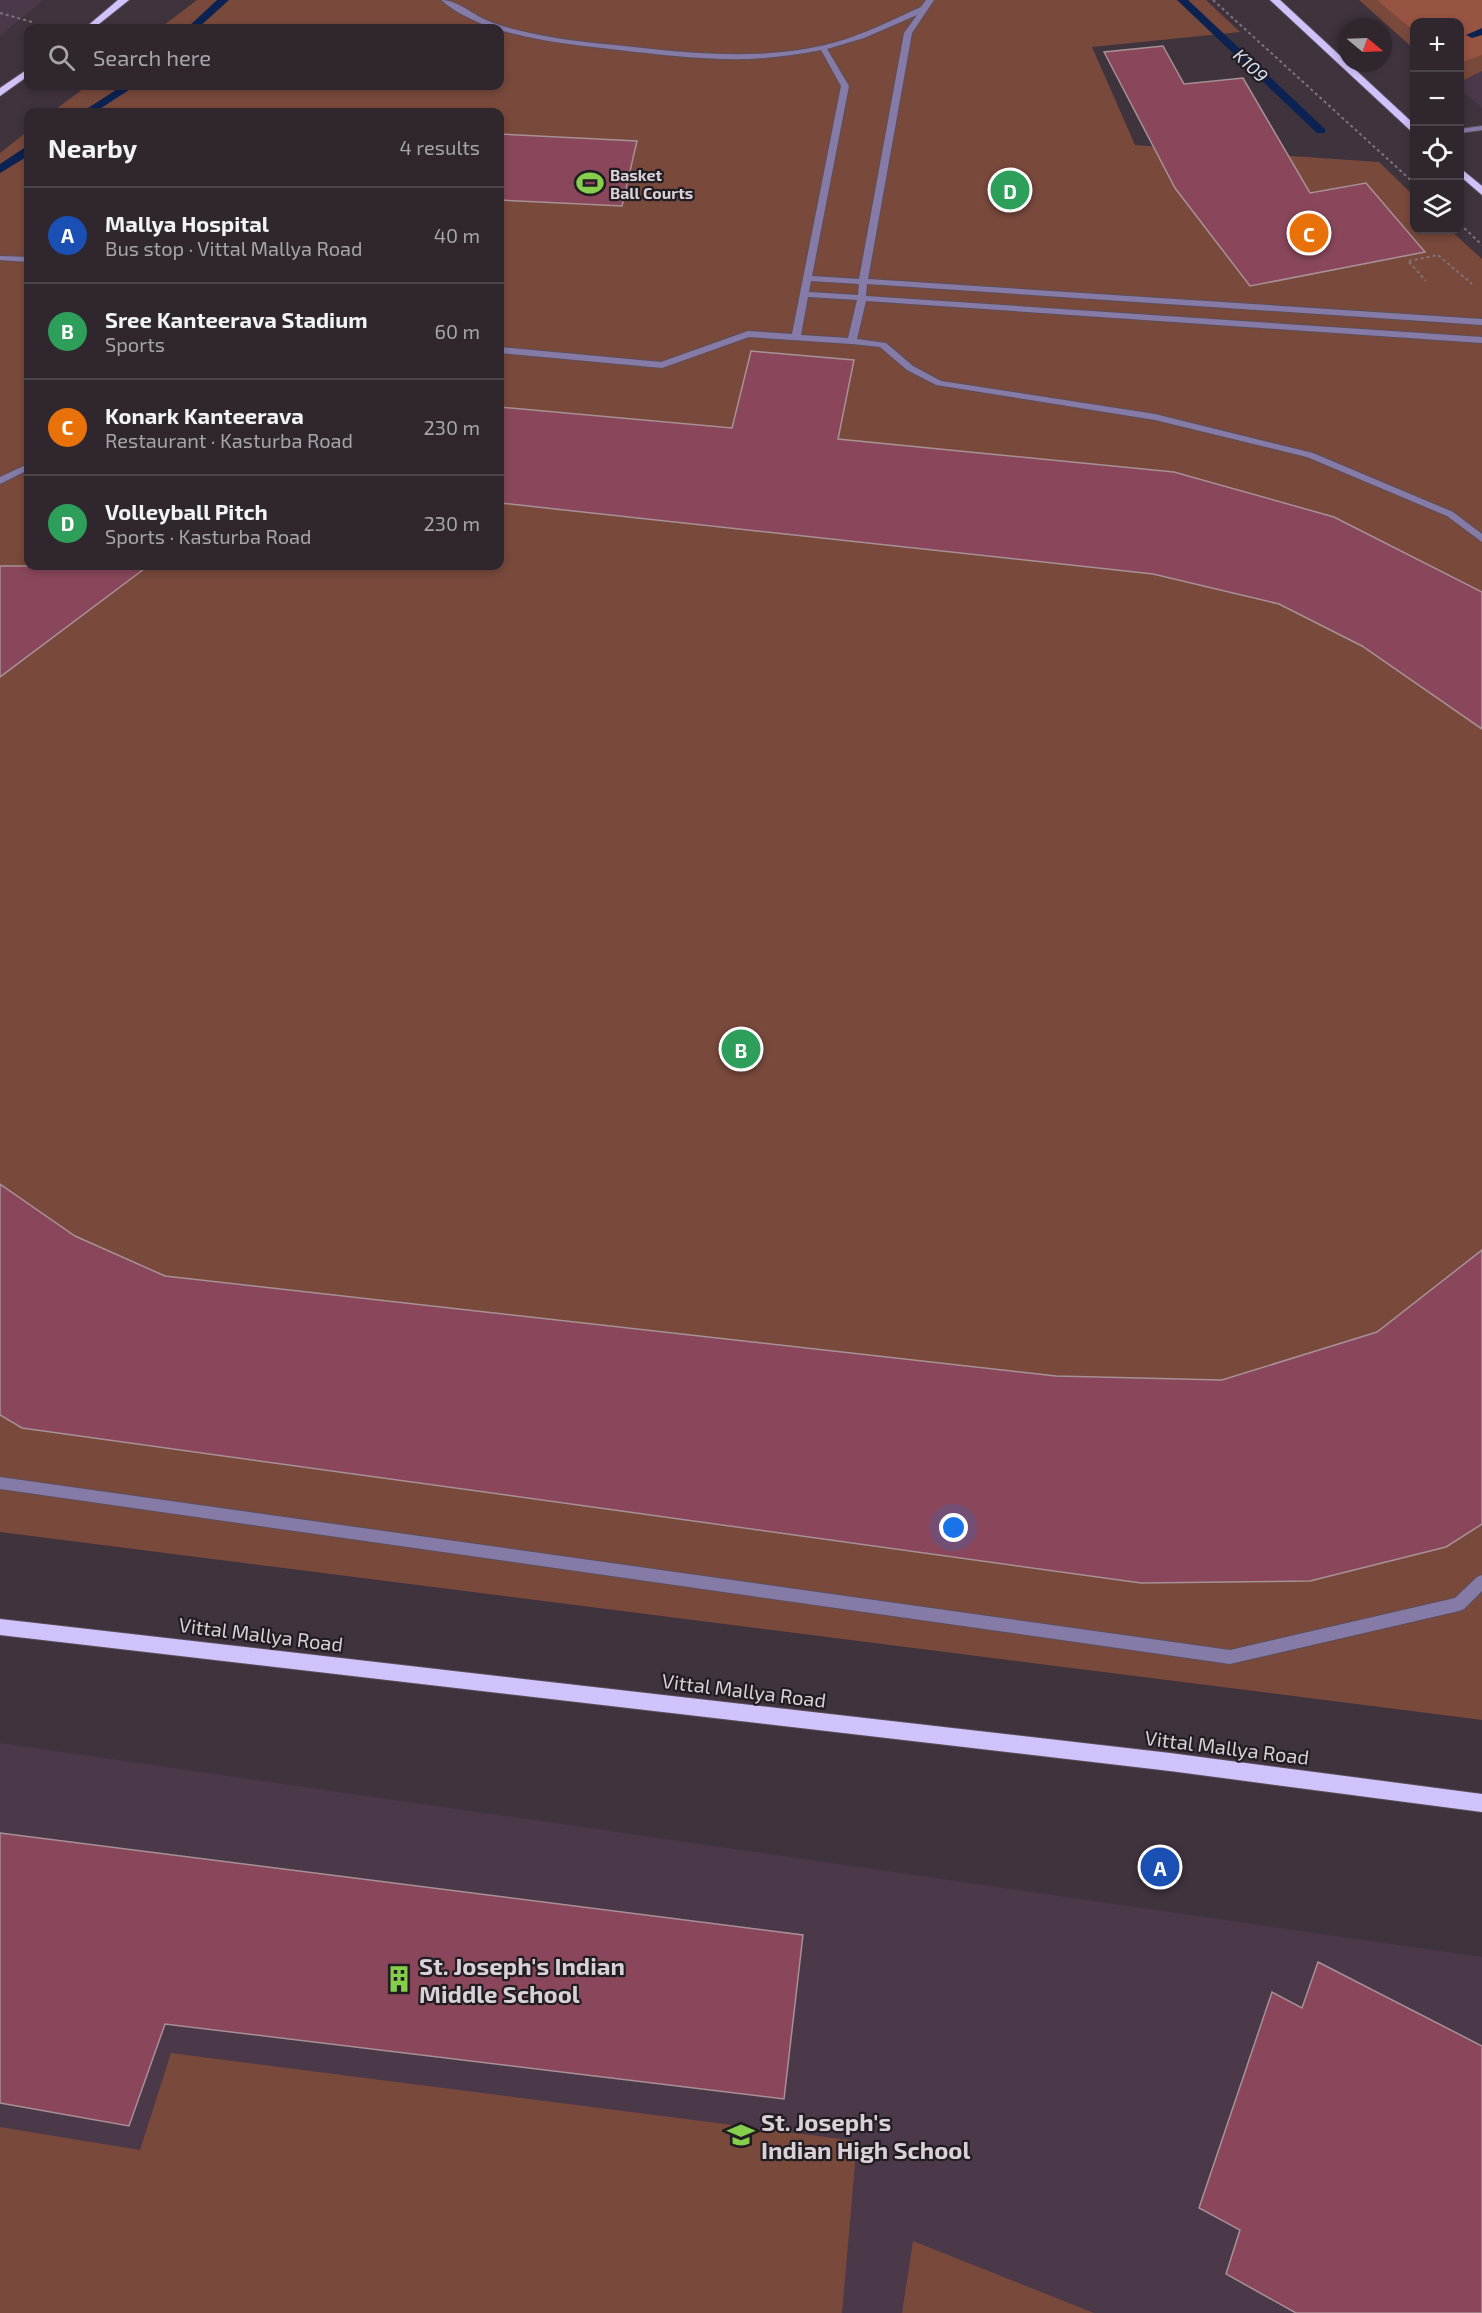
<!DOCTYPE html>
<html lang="en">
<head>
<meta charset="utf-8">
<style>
	:root { --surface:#2f262e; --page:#3b323a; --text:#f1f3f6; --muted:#a7a5aa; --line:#4a434a; --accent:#db2777 }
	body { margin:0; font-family:"Exo 2",sans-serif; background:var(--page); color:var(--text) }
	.controls { position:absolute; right:18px; top:18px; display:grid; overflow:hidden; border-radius:12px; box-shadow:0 3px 9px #0003 }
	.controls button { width:54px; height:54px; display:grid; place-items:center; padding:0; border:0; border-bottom:2px solid var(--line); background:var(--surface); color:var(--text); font:30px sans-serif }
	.compass { position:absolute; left:1338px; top:18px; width:54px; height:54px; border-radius:50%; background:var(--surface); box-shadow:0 3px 9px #0003; rotate:109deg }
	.you { position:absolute; left:954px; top:1528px; width:21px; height:21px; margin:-15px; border:4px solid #fff; border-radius:50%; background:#1a73e8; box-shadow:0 0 0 9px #1a73e833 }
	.badge { display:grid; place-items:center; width:39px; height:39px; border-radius:50%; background:var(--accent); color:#fff; font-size:20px; font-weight:700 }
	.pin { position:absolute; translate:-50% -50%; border:3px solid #fff; box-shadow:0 2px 6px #0006 }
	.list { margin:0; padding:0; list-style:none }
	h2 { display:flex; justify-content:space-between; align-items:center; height:78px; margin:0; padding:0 24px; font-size:26px }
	h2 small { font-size:20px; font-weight:400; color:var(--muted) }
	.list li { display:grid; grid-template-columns:39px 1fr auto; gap:18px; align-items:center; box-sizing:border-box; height:96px; padding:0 24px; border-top:2px solid var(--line) }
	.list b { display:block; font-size:22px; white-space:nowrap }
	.list p { margin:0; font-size:20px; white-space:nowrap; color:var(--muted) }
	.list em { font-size:20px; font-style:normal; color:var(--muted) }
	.icon { flex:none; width:33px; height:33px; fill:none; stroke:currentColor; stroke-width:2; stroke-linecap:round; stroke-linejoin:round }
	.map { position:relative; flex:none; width:1482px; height:2313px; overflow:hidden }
	.search { position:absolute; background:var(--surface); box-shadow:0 3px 9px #0003; left:24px; top:24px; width:480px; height:66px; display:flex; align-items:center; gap:15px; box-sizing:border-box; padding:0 21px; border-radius:12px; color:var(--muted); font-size:22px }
	.panel { position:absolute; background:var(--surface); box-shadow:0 3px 9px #0003; left:24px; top:108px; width:480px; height:462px; border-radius:12px }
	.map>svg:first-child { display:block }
	.built { fill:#4b3949 }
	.green { fill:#79493c }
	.forest { fill:#985443 }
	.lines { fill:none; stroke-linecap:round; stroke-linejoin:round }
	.stream { fill:#0b2253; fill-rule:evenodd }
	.building { fill:#8a475b; stroke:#a79196; stroke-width:1.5 }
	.lane-casing { stroke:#5b4f5a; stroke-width:2 }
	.primary-casing { stroke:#5b4f5a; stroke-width:2 }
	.path { stroke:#7f747e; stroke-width:2; stroke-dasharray:3 3; stroke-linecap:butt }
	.lane { fill:#867aa7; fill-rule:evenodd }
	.primary { fill:#d0c2fa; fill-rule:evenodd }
	.labels { text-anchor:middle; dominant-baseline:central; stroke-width:4.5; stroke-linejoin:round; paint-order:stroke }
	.far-poi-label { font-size:16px; font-weight:bold; fill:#d9d0d8; stroke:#221d22; text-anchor:start }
	.far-water-label { font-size:18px; font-style:italic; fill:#d8e1f2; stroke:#221d22 }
	.street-label { font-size:20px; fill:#d9d0d8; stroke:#221d22 }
	.near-poi-label { font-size:24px; font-weight:bold; fill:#d9d0d8; stroke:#221d22; text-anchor:start }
</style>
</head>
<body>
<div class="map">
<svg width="1482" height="2313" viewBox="0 0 1482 2313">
	<rect width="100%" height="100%" fill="#3f333e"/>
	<path class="built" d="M0,0H43L0,36Z
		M1482,71V108L1460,89V82Z
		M0,1743L1482,1957V2313H0Z"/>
	<path class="green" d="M197,0H1206L1240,32L1092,47L1135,145L1379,162L1414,196V230H1450L1482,259V1720L0,1532V153L28,131V566H500V112H52L87,86H500V28H160Z
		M1359,0H1482V71L1460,82V22H1414V49Z
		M171,2053L857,2141L842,2313H0V2127L140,2150Z
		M913,2241L1094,2313H902Z"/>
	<path class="forest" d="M1377,0H1482V55L1460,63V22H1414V31Z"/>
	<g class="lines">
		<path class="stream" d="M217,0H229L198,28H187Z
			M1177,0H1188L1325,129V133H1317Z
			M1482,28V35L1472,38L1466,35Z
			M122,86H135L95,112H82Z
			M24,148H28V156L0,173V164Z"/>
	</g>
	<path class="building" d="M1163,46L1184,84L1243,78L1310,193L1366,183L1425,252L1250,286L1175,188L1104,52Z
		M500,134L637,141L622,206L500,200Z
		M751,351L854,360L838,439L1174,472L1334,517L1482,592V729L1362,646L1279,604L1153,574L500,503V407L732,428Z
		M0,566H148L0,677Z
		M0,1184L75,1236L165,1276L1056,1376L1222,1380L1377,1332L1482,1250V1524L1446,1547L1310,1581L1141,1583L22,1428L0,1415Z
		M0,1833L803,1935L784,2099L165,2024L129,2126L0,2103Z
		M1318,1962L1482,2046V2313H1296L1226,2274L1240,2230L1199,2208L1272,1992L1302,2008Z"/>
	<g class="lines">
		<defs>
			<path id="lane" d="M441,0C457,0 472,14 486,20C500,26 515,30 530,33C561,40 593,43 624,46C693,54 765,61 833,43C863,35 892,20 921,7L926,0H934L912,33L868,279L1482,319V325L867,284L866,296L1482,337V343L866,301L857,339L886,343L913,366L941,381L1155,414L1313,453L1453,512L1482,534V542L1447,516L1307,457L1155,420L936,385L907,370L880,347L852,344L749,337L662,368L500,353V347L661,362L748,331L792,334L841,86L821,50C796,55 772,58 748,59C705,60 662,55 619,50C565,44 483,37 441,0ZM917,15L904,33L859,279L812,276L849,86L827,49L864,38ZM811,281L859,284L858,295L809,292ZM808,297L857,300L848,338L801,335Z
				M1482,126V130L1460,133V129Z
				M0,256L28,257V262L0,260Z
				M28,464V470L0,484V477Z
				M0,1477L1230,1650L1455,1598L1477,1577L1482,1575V1591L1464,1609L1459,1611L1230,1664L0,1489Z"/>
			<path id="primary" d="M118,0H129L94,28H85Z
				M1270,0H1280L1414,124V132L1411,131Z
				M28,69V76L0,96V88Z
				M1460,168L1482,186V195L1460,176Z
				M0,1619L1170,1753L1482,1794V1812L1170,1771L0,1635Z"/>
		</defs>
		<use href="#lane" class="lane-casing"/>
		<use href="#primary" class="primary-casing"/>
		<path class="path" d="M1213,0L1414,183
			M0,13L32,22
			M1460,224L1482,245
			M1409,261L1438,255L1472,284
			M1409,262L1426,281"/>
		<use href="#lane" class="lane"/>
		<use href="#primary" class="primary"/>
	</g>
	<defs>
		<symbol id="stadium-bare" viewBox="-9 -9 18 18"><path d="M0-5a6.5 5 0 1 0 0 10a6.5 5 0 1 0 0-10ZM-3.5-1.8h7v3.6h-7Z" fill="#86cf4c" stroke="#221d22" stroke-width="2.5" paint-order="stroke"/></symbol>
		<symbol id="building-bare" viewBox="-9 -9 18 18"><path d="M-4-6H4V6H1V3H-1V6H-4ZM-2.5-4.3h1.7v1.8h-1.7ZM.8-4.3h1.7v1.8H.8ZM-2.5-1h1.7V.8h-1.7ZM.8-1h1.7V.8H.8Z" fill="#86cf4c" stroke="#221d22" stroke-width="2.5" paint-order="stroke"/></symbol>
		<symbol id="school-bare" viewBox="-9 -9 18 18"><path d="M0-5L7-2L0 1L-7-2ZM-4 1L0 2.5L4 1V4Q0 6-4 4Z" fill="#86cf4c" stroke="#221d22" stroke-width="2.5" paint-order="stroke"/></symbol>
	</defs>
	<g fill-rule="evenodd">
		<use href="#stadium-bare" x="571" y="164" width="38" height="38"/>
		<use href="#building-bare" x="380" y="1960" width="38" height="38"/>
		<use href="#school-bare" x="722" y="2116" width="38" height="38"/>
	</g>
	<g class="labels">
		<g class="far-poi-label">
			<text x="610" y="174">Basket<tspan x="610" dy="18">Ball Courts</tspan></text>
		</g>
		<g class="far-water-label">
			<text transform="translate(1251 65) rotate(43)">K109</text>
		</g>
		<g class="street-label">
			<text transform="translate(261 1634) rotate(7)">Vittal Mallya Road</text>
			<text transform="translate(744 1690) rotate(7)">Vittal Mallya Road</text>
			<text transform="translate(1227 1747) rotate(7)">Vittal Mallya Road</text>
		</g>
		<g class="near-poi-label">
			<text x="419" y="1965">St. Joseph's Indian<tspan x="419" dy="28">Middle School</tspan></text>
			<text x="761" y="2121">St. Joseph's<tspan x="761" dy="28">Indian High School</tspan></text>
		</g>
	</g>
</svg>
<div class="controls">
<button>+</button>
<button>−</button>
<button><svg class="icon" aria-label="locate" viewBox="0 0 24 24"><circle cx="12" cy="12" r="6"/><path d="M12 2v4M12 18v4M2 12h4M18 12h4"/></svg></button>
<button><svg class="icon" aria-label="layers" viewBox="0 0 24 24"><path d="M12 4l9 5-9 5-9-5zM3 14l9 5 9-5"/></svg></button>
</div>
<svg class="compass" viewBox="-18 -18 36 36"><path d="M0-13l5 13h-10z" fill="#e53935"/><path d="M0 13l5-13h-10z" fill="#a7a5aa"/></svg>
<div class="you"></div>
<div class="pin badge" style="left:1160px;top:1867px;background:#1a4fb4">A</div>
<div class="pin badge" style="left:741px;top:1049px;background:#2e9e5b">B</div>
<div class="pin badge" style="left:1309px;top:233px;background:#e8710a">C</div>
<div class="pin badge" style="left:1010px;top:190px;background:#2e9e5b">D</div>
<div class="search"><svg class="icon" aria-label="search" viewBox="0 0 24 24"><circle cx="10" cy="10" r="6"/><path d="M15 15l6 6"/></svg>Search here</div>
<section class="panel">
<h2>Nearby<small>4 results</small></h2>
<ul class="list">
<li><span class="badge" style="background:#1a4fb4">A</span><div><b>Mallya Hospital</b><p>Bus stop · Vittal Mallya Road</p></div><em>40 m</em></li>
<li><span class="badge" style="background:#2e9e5b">B</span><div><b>Sree Kanteerava Stadium</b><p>Sports</p></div><em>60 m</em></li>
<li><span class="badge" style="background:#e8710a">C</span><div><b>Konark Kanteerava</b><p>Restaurant · Kasturba Road</p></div><em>230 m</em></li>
<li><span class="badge" style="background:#2e9e5b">D</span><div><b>Volleyball Pitch</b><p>Sports · Kasturba Road</p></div><em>230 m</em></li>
</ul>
</section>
</div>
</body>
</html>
